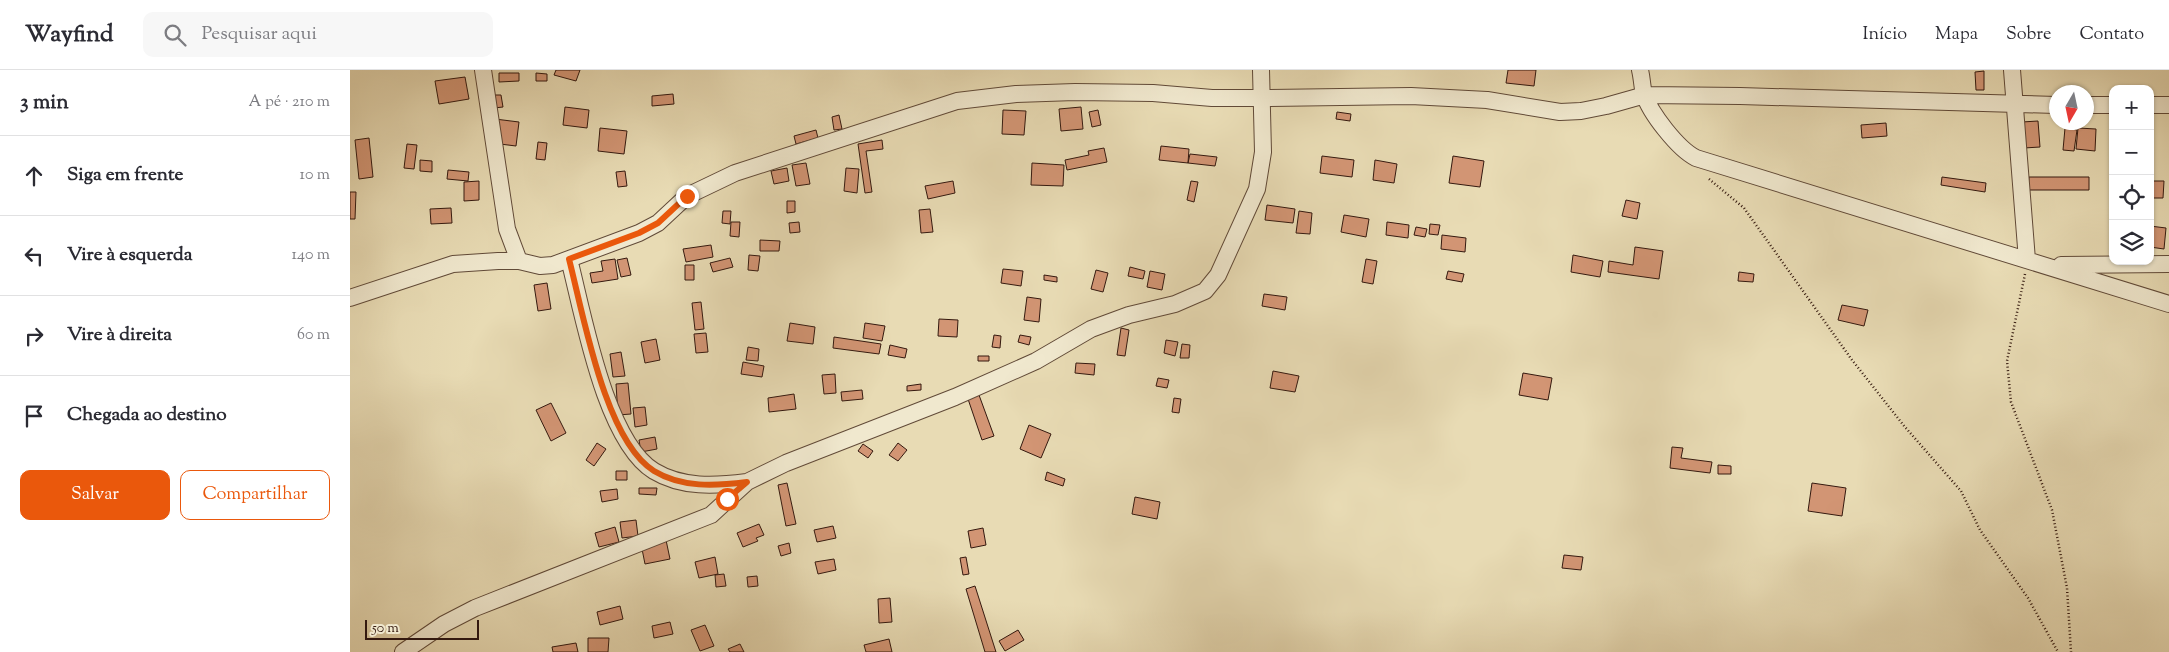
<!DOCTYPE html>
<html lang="pt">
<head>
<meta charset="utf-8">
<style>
	:root { --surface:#fff; --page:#f7f7f7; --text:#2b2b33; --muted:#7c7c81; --line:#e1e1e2; --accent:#ea580c }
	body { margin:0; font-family:"Sorts Mill Goudy",serif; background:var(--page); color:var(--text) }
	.controls { position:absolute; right:15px; top:15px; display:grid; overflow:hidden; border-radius:10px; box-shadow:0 1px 4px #0004 }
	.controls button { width:45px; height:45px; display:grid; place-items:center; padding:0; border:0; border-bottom:1px solid var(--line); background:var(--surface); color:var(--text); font:25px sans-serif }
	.compass { position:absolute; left:1699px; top:15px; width:45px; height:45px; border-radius:50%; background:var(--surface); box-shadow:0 1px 4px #0004; rotate:189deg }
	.scale { position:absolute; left:15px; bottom:12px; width:114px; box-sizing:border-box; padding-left:5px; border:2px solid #34190f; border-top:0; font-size:14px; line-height:18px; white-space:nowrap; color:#34190f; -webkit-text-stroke:4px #f0e8ce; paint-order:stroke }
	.stop { position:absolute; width:15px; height:15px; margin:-11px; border:4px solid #ea580c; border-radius:50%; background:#fff }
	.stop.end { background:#ea580c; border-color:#fff; box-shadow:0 1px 5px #0008 }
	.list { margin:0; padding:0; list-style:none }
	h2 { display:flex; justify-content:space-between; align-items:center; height:65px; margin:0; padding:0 20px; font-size:21px }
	h2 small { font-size:16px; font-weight:400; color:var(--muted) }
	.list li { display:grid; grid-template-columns:32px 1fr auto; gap:15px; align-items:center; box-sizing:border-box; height:80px; padding:0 20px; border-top:1px solid var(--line) }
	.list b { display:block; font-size:19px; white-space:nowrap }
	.list em { font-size:16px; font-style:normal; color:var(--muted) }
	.actions { display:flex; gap:10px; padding:15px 20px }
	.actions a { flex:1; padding:11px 0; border:1px solid var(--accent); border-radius:10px; text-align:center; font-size:18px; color:var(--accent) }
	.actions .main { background:var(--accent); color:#fff }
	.icon { flex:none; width:28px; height:28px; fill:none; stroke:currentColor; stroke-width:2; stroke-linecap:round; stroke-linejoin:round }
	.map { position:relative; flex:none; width:1819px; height:582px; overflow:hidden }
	header { display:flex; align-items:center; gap:30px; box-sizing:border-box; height:70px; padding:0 25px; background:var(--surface); border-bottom:1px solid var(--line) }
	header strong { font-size:24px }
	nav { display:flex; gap:28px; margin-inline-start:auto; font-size:18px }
	.search { width:350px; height:45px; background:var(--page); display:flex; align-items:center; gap:12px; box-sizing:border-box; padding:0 18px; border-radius:10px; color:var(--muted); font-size:19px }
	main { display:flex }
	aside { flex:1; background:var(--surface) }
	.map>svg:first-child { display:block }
	.building { fill:#d29574; stroke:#34190f }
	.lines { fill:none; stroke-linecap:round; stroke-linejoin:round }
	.street-casing { stroke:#614a38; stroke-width:18 }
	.path { stroke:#34190f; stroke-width:2.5; stroke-dasharray:1 2.5; stroke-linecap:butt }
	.street { stroke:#f0e8ce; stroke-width:16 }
	.route { stroke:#ea580c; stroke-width:6 }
</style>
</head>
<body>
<header>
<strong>Wayfind</strong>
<div class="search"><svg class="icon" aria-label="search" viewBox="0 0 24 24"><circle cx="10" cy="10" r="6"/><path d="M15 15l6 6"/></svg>Pesquisar aqui</div>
<nav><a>Início</a><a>Mapa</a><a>Sobre</a><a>Contato</a></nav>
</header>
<main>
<aside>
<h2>3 min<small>A pé · 210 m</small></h2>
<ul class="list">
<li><svg class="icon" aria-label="ahead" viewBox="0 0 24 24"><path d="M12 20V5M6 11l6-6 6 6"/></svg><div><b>Siga em frente</b></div><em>10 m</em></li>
<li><svg class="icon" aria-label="left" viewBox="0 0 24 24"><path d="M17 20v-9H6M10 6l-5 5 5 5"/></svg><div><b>Vire à esquerda</b></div><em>140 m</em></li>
<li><svg class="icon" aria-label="right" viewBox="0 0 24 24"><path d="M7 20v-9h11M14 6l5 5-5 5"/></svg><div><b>Vire à direita</b></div><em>60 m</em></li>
<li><svg class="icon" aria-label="arrive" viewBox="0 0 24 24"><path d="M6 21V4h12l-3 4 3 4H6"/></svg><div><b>Chegada ao destino</b></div></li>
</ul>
<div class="actions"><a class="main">Salvar</a><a>Compartilhar</a></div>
</aside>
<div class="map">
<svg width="1819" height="582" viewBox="0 0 1819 582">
	<rect width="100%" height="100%" fill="#e8dbb4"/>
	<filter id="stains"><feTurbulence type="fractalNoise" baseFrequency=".004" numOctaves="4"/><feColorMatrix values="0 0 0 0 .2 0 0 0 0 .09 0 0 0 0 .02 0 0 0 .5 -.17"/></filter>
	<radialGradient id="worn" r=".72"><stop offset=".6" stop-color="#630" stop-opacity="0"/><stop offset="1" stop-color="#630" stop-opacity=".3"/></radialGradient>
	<path class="building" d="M206,0H230L226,11L204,5Z
		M1158,0H1186L1184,16L1156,13Z
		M1634,1V20H1626L1625,2Z
		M149,3H169V11L149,12Z
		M186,3L197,4V11H186Z
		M115,7L119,29L89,34L85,11Z
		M323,24L324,34L302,36V26Z
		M143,25H151L153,37L144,38Z
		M215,37L239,40L237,58L213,55Z
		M731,37L733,59L711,61L709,39Z
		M653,40L676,41L674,65L652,64Z
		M748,40L751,55L742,57L739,42Z
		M987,42L1001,44L1000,51L986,49Z
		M489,45L492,59L484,60L482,47Z
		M145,49L169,52L166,76L142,73Z
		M1688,51L1690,77L1674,78L1672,52Z
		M1536,53L1537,66L1512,68L1511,55Z
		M250,58L277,61L274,84L248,81Z
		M1715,58L1727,60L1724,81L1713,80Z
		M1728,58L1746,59L1745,81L1726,79Z
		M466,60L468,68L446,74L444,66Z
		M19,68L23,107L9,109L5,70Z
		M532,70L533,79L516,81L522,122L515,123L508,74Z
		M188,72L197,73L195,90L186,89Z
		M57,74L67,75L64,99L54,98Z
		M811,76L839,79L838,93L809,90Z
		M754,78L757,92L717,100L715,90L739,85L738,81Z
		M840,84L867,87L865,96L838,93Z
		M972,86L1004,90L1002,107L970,103Z
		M1103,86L1134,91L1130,117L1099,113Z
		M70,90L82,91V102L70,101Z
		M1025,90L1047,94L1044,113L1023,110Z
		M456,93L460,114L446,116L442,95Z
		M682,93L714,95L713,116L681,115Z
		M437,98L439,111L424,114L421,101Z
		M496,98L509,99L507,123L494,121Z
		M98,100L119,102L118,111L97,109Z
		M275,101L277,116L268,117L266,102Z
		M1592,107L1636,113L1635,122L1591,115Z
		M1679,107H1739V120H1678Z
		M129,111V130L114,131V112Z
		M603,111L605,123L578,129L575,116Z
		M841,111L848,112L844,132L837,130Z
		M1800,111H1814L1813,128H1800Z
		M0,122H6L5,149H0Z
		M1276,130L1290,133L1287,149L1272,146Z
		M437,131H445V142L437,143Z
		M917,135L945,139L943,153L915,150Z
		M101,138L102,153L81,154L80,139Z
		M580,139L583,162L571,163L569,140Z
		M373,141H381L380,154L372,153Z
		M949,141L962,143L960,164L946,163Z
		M994,145L1019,149L1016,167L991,162Z
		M381,152H390L389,167L380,166Z
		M449,152L450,162L440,163L439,153Z
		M1037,152L1059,155L1058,168L1036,165Z
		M1080,154L1090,155L1088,165L1079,164Z
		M1800,156L1816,158L1814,179L1800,177Z
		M1066,157L1077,159L1075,167L1064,165Z
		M1092,165L1116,168L1115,182L1091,179Z
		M410,170L430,171L429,181H410Z
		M361,175L363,187L336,192L333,179Z
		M1285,177L1313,181L1309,209L1258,202L1259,191L1283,195Z
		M399,185L410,186L408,201L398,200Z
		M1223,185L1253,191L1250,207L1221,202Z
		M277,188L281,205L271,207L267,190Z
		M380,188L383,197L363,202L360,193Z
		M265,189L268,209L242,213L240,203L253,201L251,191Z
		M1016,189L1027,191L1023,214L1012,212Z
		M335,195H344V210H335Z
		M780,197L795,201L793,209L778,206Z
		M653,199L673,201L671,216L651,213Z
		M746,200L758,203L753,222L741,219Z
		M800,201L815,204L812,220L797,217Z
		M1098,201L1114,204L1112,212L1096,209Z
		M1389,202L1404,204L1403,212L1388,211Z
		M694,205L707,207V212L694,210Z
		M197,213L201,239L188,241L184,215Z
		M914,224L937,227L935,240L912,236Z
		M677,227L691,229L689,252L674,250Z
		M351,232L354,259L345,260L342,233Z
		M1492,235L1518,240L1514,256L1488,250Z
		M589,249L608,250L607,267L588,266Z
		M440,253L465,257L463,274L437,271Z
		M515,253L535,256L532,271L513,268Z
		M771,258L779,260L775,286L767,285Z
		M356,263L358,282L346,283L344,264Z
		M644,265L651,266L650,278L642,277Z
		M670,265L681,267L679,275L668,272Z
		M484,267L531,274L529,284L483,278Z
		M306,269L310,290L295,293L291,272Z
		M816,270L828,272L825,286L814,283Z
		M832,274L840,275L839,288H830Z
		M540,275L557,279L555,288L538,285Z
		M398,277L409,279L408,291L396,290Z
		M271,282L275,306L263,307L260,284Z
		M628,286H639V291H628Z
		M393,292L414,296L412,307L391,304Z
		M726,293L745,294L744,305L725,303Z
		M923,301L949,306L945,322L920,318Z
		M1173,303L1202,308L1198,330L1169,325Z
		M485,304L486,323L474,324L472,305Z
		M808,308L819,310L817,318L806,316Z
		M278,313L281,344L268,345L266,314Z
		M571,314V320L557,321V316Z
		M512,320L513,329L492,331L491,322Z
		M444,324L446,339L419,342L418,328Z
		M629,325L644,366L632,370L618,329Z
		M824,328L831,329L829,343L822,342Z
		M201,333L216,363L201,371L186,340Z
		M295,337L297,355L285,357L283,338Z
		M679,355L701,364L691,388L670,379Z
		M305,367L307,379L291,382L289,370Z
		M247,373L256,379L244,396L236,390Z
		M548,373L557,380L548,391L539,385Z
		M513,374L523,381L518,388L508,381Z
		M1322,377L1333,378L1331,388L1362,392L1360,403L1320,398Z
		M1368,395L1381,396V404H1368Z
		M266,401H277V410H266Z
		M697,402L715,409L713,416L695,410Z
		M437,413L446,454L436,456L428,415Z
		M1462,413L1496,418L1492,446L1458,441Z
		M289,418H307L306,425L289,424Z
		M267,419L268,429L252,432L250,421Z
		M785,427L810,432L807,449L782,444Z
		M286,450L288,466L272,468L270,452Z
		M409,454L414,465L406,468L408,471L393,477L387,463Z
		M483,456L486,468L467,472L464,460Z
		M265,457L269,472L249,477L245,463Z
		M633,458L636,475L621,478L618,461Z
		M316,470L320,489L295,494L291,474Z
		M439,473L441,483L431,486L428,476Z
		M1214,485L1233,487L1231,500L1212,498Z
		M365,487L368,504L349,508L345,492Z
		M616,487L619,504L613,505L610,488Z
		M484,489L486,500L468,504L465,492Z
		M374,504L376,516L366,517L365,505Z
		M407,506L408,516L398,517L397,507Z
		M625,516L646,582H635L616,519Z
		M540,528L542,552L529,553L528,529Z
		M270,536L273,549L250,555L247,542Z
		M320,552L323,564L304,568L302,556Z
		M355,555L364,576L350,581L341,560Z
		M668,560L674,570L655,581L649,571Z
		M238,568H259L258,582H238Z
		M539,569L542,582H516L514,575Z
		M226,573L228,582H203L202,577Z
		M390,574L394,582H380L378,579Z"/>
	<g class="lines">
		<defs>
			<path id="street" d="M133,0L157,159L169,191
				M1290,0C1292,8 1292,16 1294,24C1300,43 1328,79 1346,88L1819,234
				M1662,0L1677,190
				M1736,35H1763
				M1800,35H1819
				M219,189C233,243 255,371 304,401C332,418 365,416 397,412
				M1711,195L1819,194
				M0,228L103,194L148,191H169L190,196L203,195L289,163L308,153L337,126L385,103L607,31L666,24L725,22L803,23L862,28H913L1061,26L1137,30L1210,42L1231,41L1256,36L1295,25L1390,26L1706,35
				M53,582L94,554L125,538L361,445L397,412L436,393L605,327L686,291L741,259L779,245L825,234L855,221L868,205L907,119L913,82L911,0"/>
		</defs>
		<use href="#street" class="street-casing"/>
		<path class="path" d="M1359,109L1394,138L1502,290L1555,357L1611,421L1630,460L1678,528L1708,582
			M1675,204L1657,291L1661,332L1702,440L1717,518L1721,582"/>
		<use href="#street" class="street"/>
	</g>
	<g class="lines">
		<path class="route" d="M337,126L308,153L289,163L219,189C233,243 255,371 304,401C332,418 365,416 397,412L377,429"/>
	</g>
	<rect width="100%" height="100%" filter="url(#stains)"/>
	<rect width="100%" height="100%" fill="url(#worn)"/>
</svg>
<div class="controls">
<button>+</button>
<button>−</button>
<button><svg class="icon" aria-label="locate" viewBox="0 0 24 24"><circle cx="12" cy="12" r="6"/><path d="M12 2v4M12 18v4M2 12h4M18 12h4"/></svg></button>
<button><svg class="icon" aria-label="layers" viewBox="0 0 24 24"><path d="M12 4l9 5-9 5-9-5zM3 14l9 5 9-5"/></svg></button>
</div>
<svg class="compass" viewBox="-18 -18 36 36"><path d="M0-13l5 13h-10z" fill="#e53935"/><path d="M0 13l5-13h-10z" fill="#7c7c81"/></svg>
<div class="scale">50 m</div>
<div class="stop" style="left:377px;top:429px"></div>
<div class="stop end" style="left:337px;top:126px"></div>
</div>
</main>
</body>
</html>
